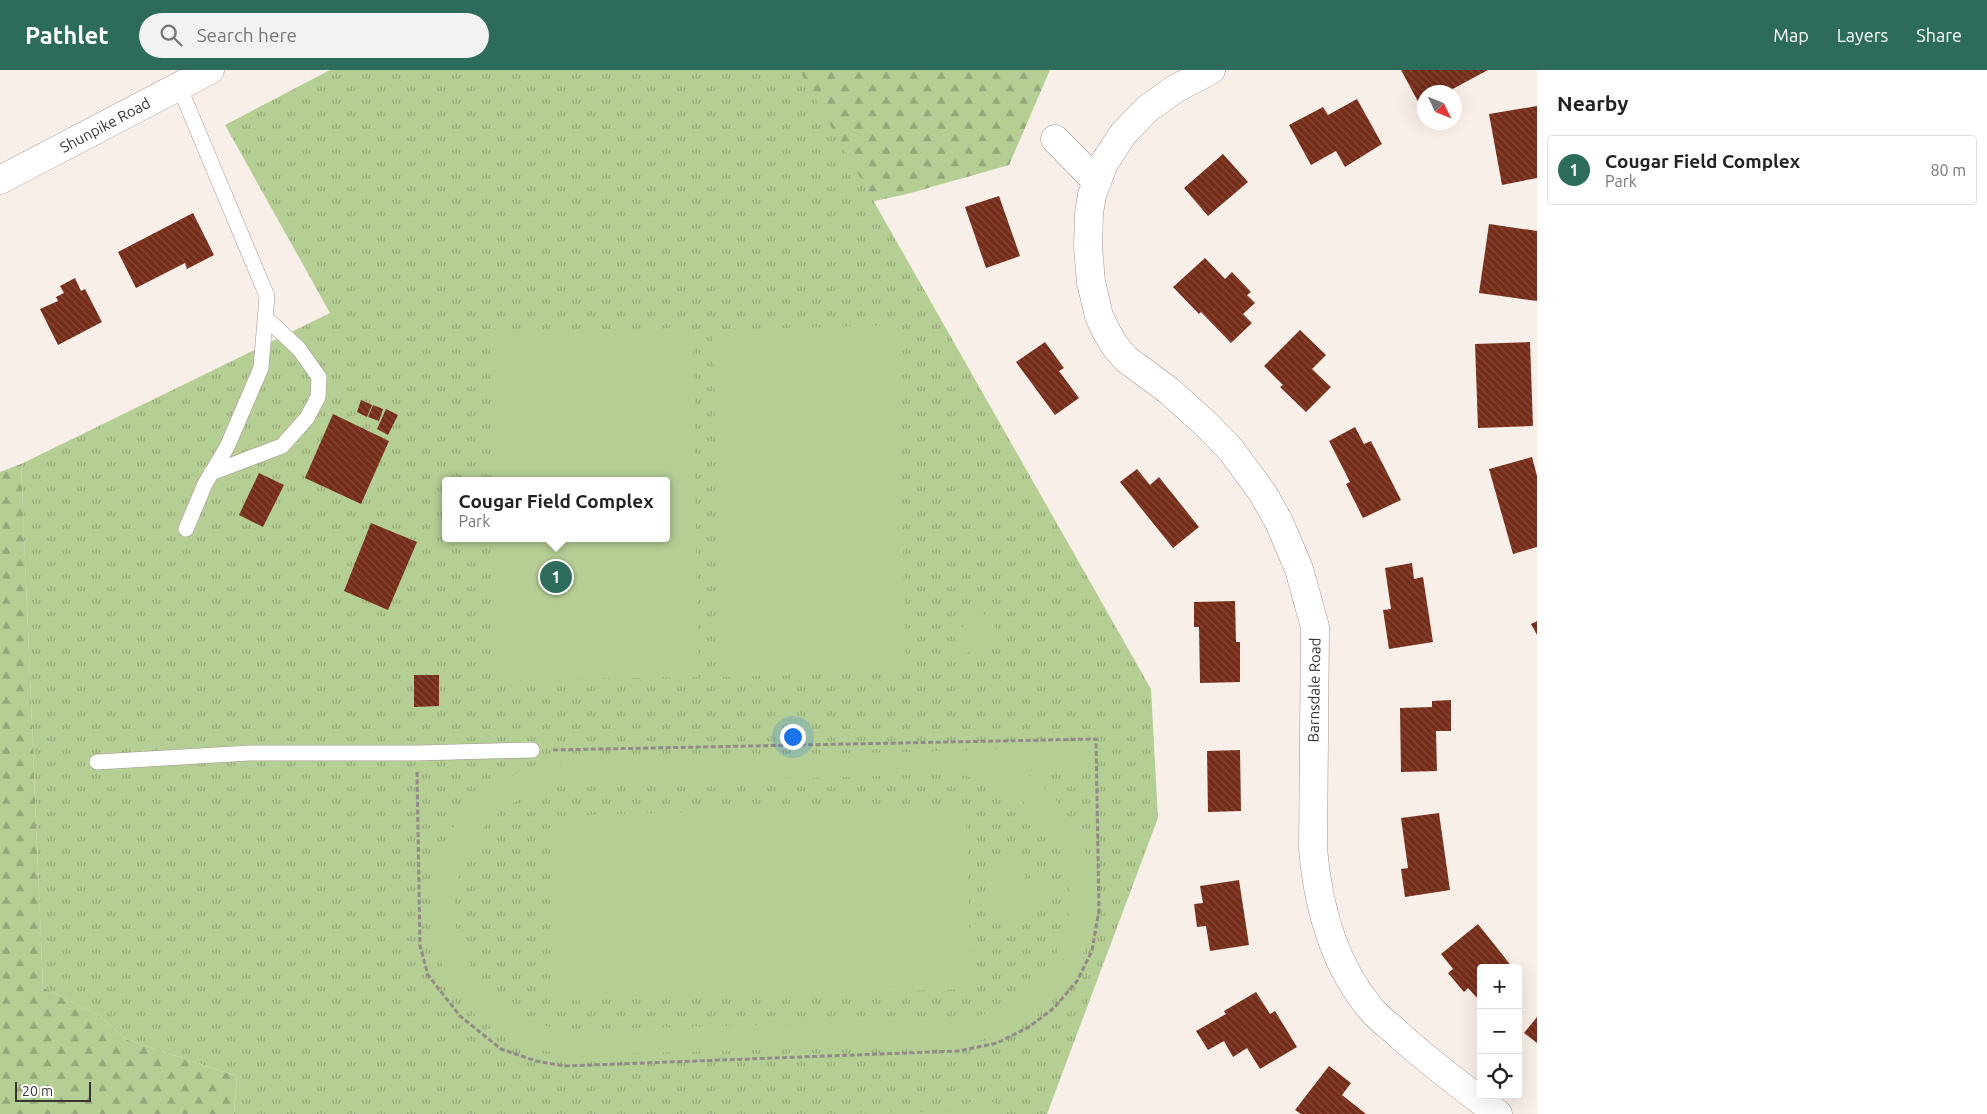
<!DOCTYPE html>
<html lang="en">
<head>
<meta charset="utf-8">
<style>
	:root { --surface:#fff; --page:#f2f2f2; --text:#222; --muted:#767676; --line:#e0e0e0; --accent:#2d6c5a }
	body { margin:0; font-family:Ubuntu,sans-serif; background:var(--page); color:var(--text) }
	.controls { position:absolute; right:15px; bottom:15px; display:grid; overflow:hidden; border-radius:5px; box-shadow:0 5px 20px #0002 }
	.controls button { width:45px; height:45px; display:grid; place-items:center; padding:0; border:0; border-bottom:1px solid var(--line); background:var(--surface); color:var(--text); font:25px sans-serif }
	.compass { position:absolute; left:1417px; top:15px; width:45px; height:45px; border-radius:50%; background:var(--surface); box-shadow:0 5px 20px #0002; rotate:133deg }
	.scale { position:absolute; left:15px; bottom:12px; width:76px; box-sizing:border-box; padding-left:5px; border:2px solid #393533; border-top:0; font-size:14px; line-height:18px; white-space:nowrap; color:#393533; -webkit-text-stroke:4px #fff; paint-order:stroke }
	.you { position:absolute; left:792px; top:666px; width:18px; height:18px; margin:-12px; border:4px solid #fff; border-radius:50%; background:#1a73e8; box-shadow:0 0 0 8px #1a73e833 }
	.badge { display:grid; place-items:center; width:32px; height:32px; border-radius:50%; background:var(--accent); color:#fff; font-size:16px; font-weight:700 }
	.pin { position:absolute; translate:-50% -50%; border:2px solid #fff; box-shadow:0 1px 5px #0006 }
	.popup { position:absolute; left:442px; top:407px; width:228px; height:65px; box-sizing:border-box; display:grid; place-content:center; border-radius:5px; background:var(--surface); filter:drop-shadow(0 1px 4px #0005); font-size:16px; white-space:nowrap; color:var(--muted) }
	.popup b { font-size:19px; color:var(--text) }
	.popup::after { content:''; position:absolute; left:50%; top:100%; margin-left:-10px; border:10px solid transparent; border-top-color:var(--surface) }
	.list { margin:0; padding:0; list-style:none }
	h2 { display:flex; justify-content:space-between; align-items:center; height:65px; margin:0; padding:0 20px; font-size:21px }
	h2 small { font-size:16px; font-weight:400; color:var(--muted) }
	.list li { display:grid; grid-template-columns:32px 1fr auto; gap:15px; align-items:center; box-sizing:border-box; height:70px; margin:0 10px 10px; padding:0 10px; border:1px solid var(--line); border-radius:5px }
	.list b { display:block; font-size:19px; white-space:nowrap }
	.list p { margin:0; font-size:16px; white-space:nowrap; color:var(--muted) }
	.list em { font-size:16px; font-style:normal; color:var(--muted) }
	.icon { flex:none; width:28px; height:28px; fill:none; stroke:currentColor; stroke-width:2; stroke-linecap:round; stroke-linejoin:round }
	.map { position:relative; flex:none; width:1537px; height:1044px; overflow:hidden }
	header { display:flex; align-items:center; gap:30px; box-sizing:border-box; height:70px; padding:0 25px; background:var(--accent); color:#fff }
	header strong { font-size:24px }
	nav { display:flex; gap:28px; margin-inline-start:auto; font-size:18px }
	.search { width:350px; height:45px; background:var(--page); display:flex; align-items:center; gap:12px; box-sizing:border-box; padding:0 18px; border-radius:28px; color:var(--muted); font-size:19px }
	main { display:flex }
	aside { flex:1; background:var(--surface) }
	.map>svg:first-child { display:block }
	.forest { fill:url(#forest-firs) }
	.park { fill:url(#park-tufts); fill-rule:evenodd }
	.garden { fill:#b5ce94; fill-rule:evenodd }
	.building { fill:url(#building-back-hatch) }
	.lines { fill:none; stroke-linecap:round; stroke-linejoin:round }
	.service-casing { stroke:#a09792; stroke-width:16 }
	.minor-casing { stroke:#a09792; stroke-width:29 }
	.secondary-casing { stroke:#a09792; stroke-width:29 }
	.path { stroke:#928b88; stroke-width:3; stroke-dasharray:5 2.5; stroke-linecap:butt }
	.service { stroke:#fff; stroke-width:15 }
	.minor { stroke:#fff; stroke-width:28 }
	.secondary { stroke:#fff; stroke-width:28 }
	.labels { text-anchor:middle; dominant-baseline:central; stroke-width:5; stroke-linejoin:round; paint-order:stroke }
	.street-label { font-size:15px; fill:#393533; stroke:#fff }
</style>
</head>
<body>
<header>
<strong>Pathlet</strong>
<div class="search"><svg class="icon" aria-label="search" viewBox="0 0 24 24"><circle cx="10" cy="10" r="6"/><path d="M15 15l6 6"/></svg>Search here</div>
<nav><a>Map</a><a>Layers</a><a>Share</a></nav>
</header>
<main>
<div class="map">
<svg width="1537" height="1044" viewBox="0 0 1537 1044">
	<defs>
		<pattern id="forest-firs" width="22" height="20" patternUnits="userSpaceOnUse" patternTransform="scale(1.25)"><rect width="22" height="20" fill="#b5ce94"/><path d="M5 1l3.5 6h-7zM16 11l3.5 6h-7z" fill="#94a879"/></pattern>
		<pattern id="park-tufts" width="24" height="20" patternUnits="userSpaceOnUse" patternTransform="scale(1.25)"><rect width="24" height="20" fill="#b5ce94"/><path d="M3 7l-1-3M5 7V3M7 7l1-3M15 17l-1-3M17 17v-4M19 17l1-3" fill="none" stroke="#94a879"/></pattern>
		<pattern id="building-back-hatch" width="6" height="6" patternUnits="userSpaceOnUse" patternTransform="scale(1.25)"><rect width="6" height="6" fill="#752c18"/><path d="M-1 5l2 2M0 0l6 6M5-1l2 2" fill="none" stroke="#854a3a"/></pattern>
	</defs>
	<rect width="100%" height="100%" fill="#f9efe9"/>
	<path class="forest" d="M720,0H1050L1009,95L907,124L828,141Z
		M21,394L43,917L100,946L125,969L237,1006L234,1044H0V402Z"/>
	<path class="park" d="M330,0H799L1151,619L1158,748L1047,1044H234L237,1006L125,969L100,946L43,917L21,394L330,243L225,55ZM446,411H666V468H446Z"/>
	<path class="garden" d="M898,255L906,602L721,607L713,260Z
		M693,258L698,607L495,610L493,468H666V411H492L490,261Z
		M975,538C986,543 994,553 1000,565L950,592V588H943Z
		M1092,677L1091,702L1026,703C1094,750 1116,841 1068,911C1055,929 1038,946 1018,957C991,971 964,974 933,975L579,985C390,980 378,710 567,691ZM947,704C1056,708 1113,839 1031,916C1010,936 983,948 953,950L563,960C487,947 436,876 461,800C470,772 488,748 513,733C529,724 545,717 563,715Z
		M966,734L971,919L555,931L551,746Z
		M1013,786L1028,814H1045V836L1029,837L1015,865C979,848 975,804 1013,786Z
		M969,1032H994V1044H814L968,1041Z"/>
	<path class="building" d="M1401,0H1488L1447,22H1424V35L1421,37Z
		M1357,29L1382,74L1345,97L1336,81L1311,95L1289,55L1323,37L1328,45Z
		M1537,36V108L1502,115L1489,44Z
		M1223,84L1248,112L1208,146L1184,118Z
		M999,126L1020,186L986,198L965,137Z
		M193,143L214,185L187,199L185,193L136,218L118,182Z
		M1489,154L1537,161V231L1479,223Z
		M1205,188L1225,209L1232,202L1251,222L1247,225L1255,233L1243,244L1252,253L1231,273L1201,242L1199,244L1173,217Z
		M75,208L81,221L85,219L102,252L58,275L40,239L58,231L56,227L64,223L60,216Z
		M1300,260L1326,285L1312,299L1331,317L1306,342L1280,317L1283,315L1264,296Z
		M1045,272L1064,298L1059,301L1079,328L1055,345L1016,292Z
		M1530,272L1533,356L1478,358L1475,274Z
		M361,330L372,335L367,347L357,342Z
		M373,335L383,339L379,351L368,347Z
		M386,339L398,345L388,365L377,359Z
		M333,344L389,371L361,434L305,408Z
		M1355,357L1364,374L1371,371L1401,430L1363,448L1346,414L1350,412L1329,371Z
		M1532,387L1537,406V477L1513,484L1489,399Z
		M1137,399L1150,415L1159,407L1199,457L1173,478L1120,412Z
		M259,403L284,415L263,457L239,445Z
		M371,453L417,472L388,540L344,521Z
		M1412,493L1414,509L1423,507L1433,572L1389,579L1383,540L1391,539L1385,498Z
		M1235,531L1236,572H1240V612L1200,613L1199,557H1194V532Z
		M1537,551V565L1531,554Z
		M414,605H439V636L414,637Z
		M1451,630V661H1436L1437,701L1401,702L1400,638L1432,637V631Z
		M1240,680L1241,741L1208,742L1207,681Z
		M1439,743L1450,820L1405,827L1401,799L1408,798L1401,748Z
		M1239,810L1249,875L1210,881L1206,856L1197,857L1194,834L1203,833L1200,816Z
		M1478,854L1513,898H1481L1480,931L1468,918L1464,922L1448,903L1453,899L1441,884Z
		M1256,922L1270,944L1275,941L1297,977L1260,999L1247,978L1233,987L1224,971L1208,980L1196,961L1226,944L1224,941Z
		M1537,947V973L1524,963Z
		M1329,996L1351,1013L1342,1025L1366,1044H1301L1295,1040Z"/>
	<g class="lines">
		<defs>
			<path id="service" d="M179,16L267,226L261,298L227,377L205,414L186,459
				M211,403L282,376L307,348L318,327L319,307L299,279L265,247
				M97,692L250,683H417L532,680"/>
			<path id="minor" d="M1211,0L1175,19L1147,39L1123,64L1104,93L1092,125L1089,143L1088,177L1091,212L1099,246L1106,261L1115,276L1126,289L1168,320L1207,355L1231,380L1262,422L1279,452L1299,499L1315,557L1313,779C1318,836 1333,894 1371,939C1378,948 1388,955 1396,962C1428,992 1463,1017 1498,1044
				M1055,69L1097,112"/>
			<path id="secondary" d="M0,110L210,0"/>
		</defs>
		<use href="#service" class="service-casing"/>
		<use href="#minor" class="minor-casing"/>
		<use href="#secondary" class="secondary-casing"/>
		<path class="path" d="M417,702L420,876L428,905L460,946L501,979L536,991L565,996L958,981L997,973L1029,957L1054,938L1077,911L1092,881L1099,840L1096,669L552,680"/>
		<use href="#service" class="service"/>
		<use href="#minor" class="minor"/>
		<use href="#secondary" class="secondary"/>
	</g>
	<g class="labels">
		<g class="street-label">
			<text transform="translate(105 55) rotate(-28)">Shunpike Road</text>
			<text transform="translate(1314 620) rotate(-89)">Barnsdale Road</text>
		</g>
	</g>
</svg>
<div class="controls">
<button>+</button>
<button>−</button>
<button><svg class="icon" aria-label="locate" viewBox="0 0 24 24"><circle cx="12" cy="12" r="6"/><path d="M12 2v4M12 18v4M2 12h4M18 12h4"/></svg></button>
</div>
<svg class="compass" viewBox="-18 -18 36 36"><path d="M0-13l5 13h-10z" fill="#e53935"/><path d="M0 13l5-13h-10z" fill="#767676"/></svg>
<div class="scale">20 m</div>
<div class="you"></div>
<div class="pin badge" style="left:556px;top:507px">1</div>
<div class="popup"><b>Cougar Field Complex</b>Park</div>
</div>
<aside>
<h2>Nearby<small></small></h2>
<ul class="list">
<li><span class="badge">1</span><div><b>Cougar Field Complex</b><p>Park</p></div><em>80 m</em></li>
</ul>
</aside>
</main>
</body>
</html>
